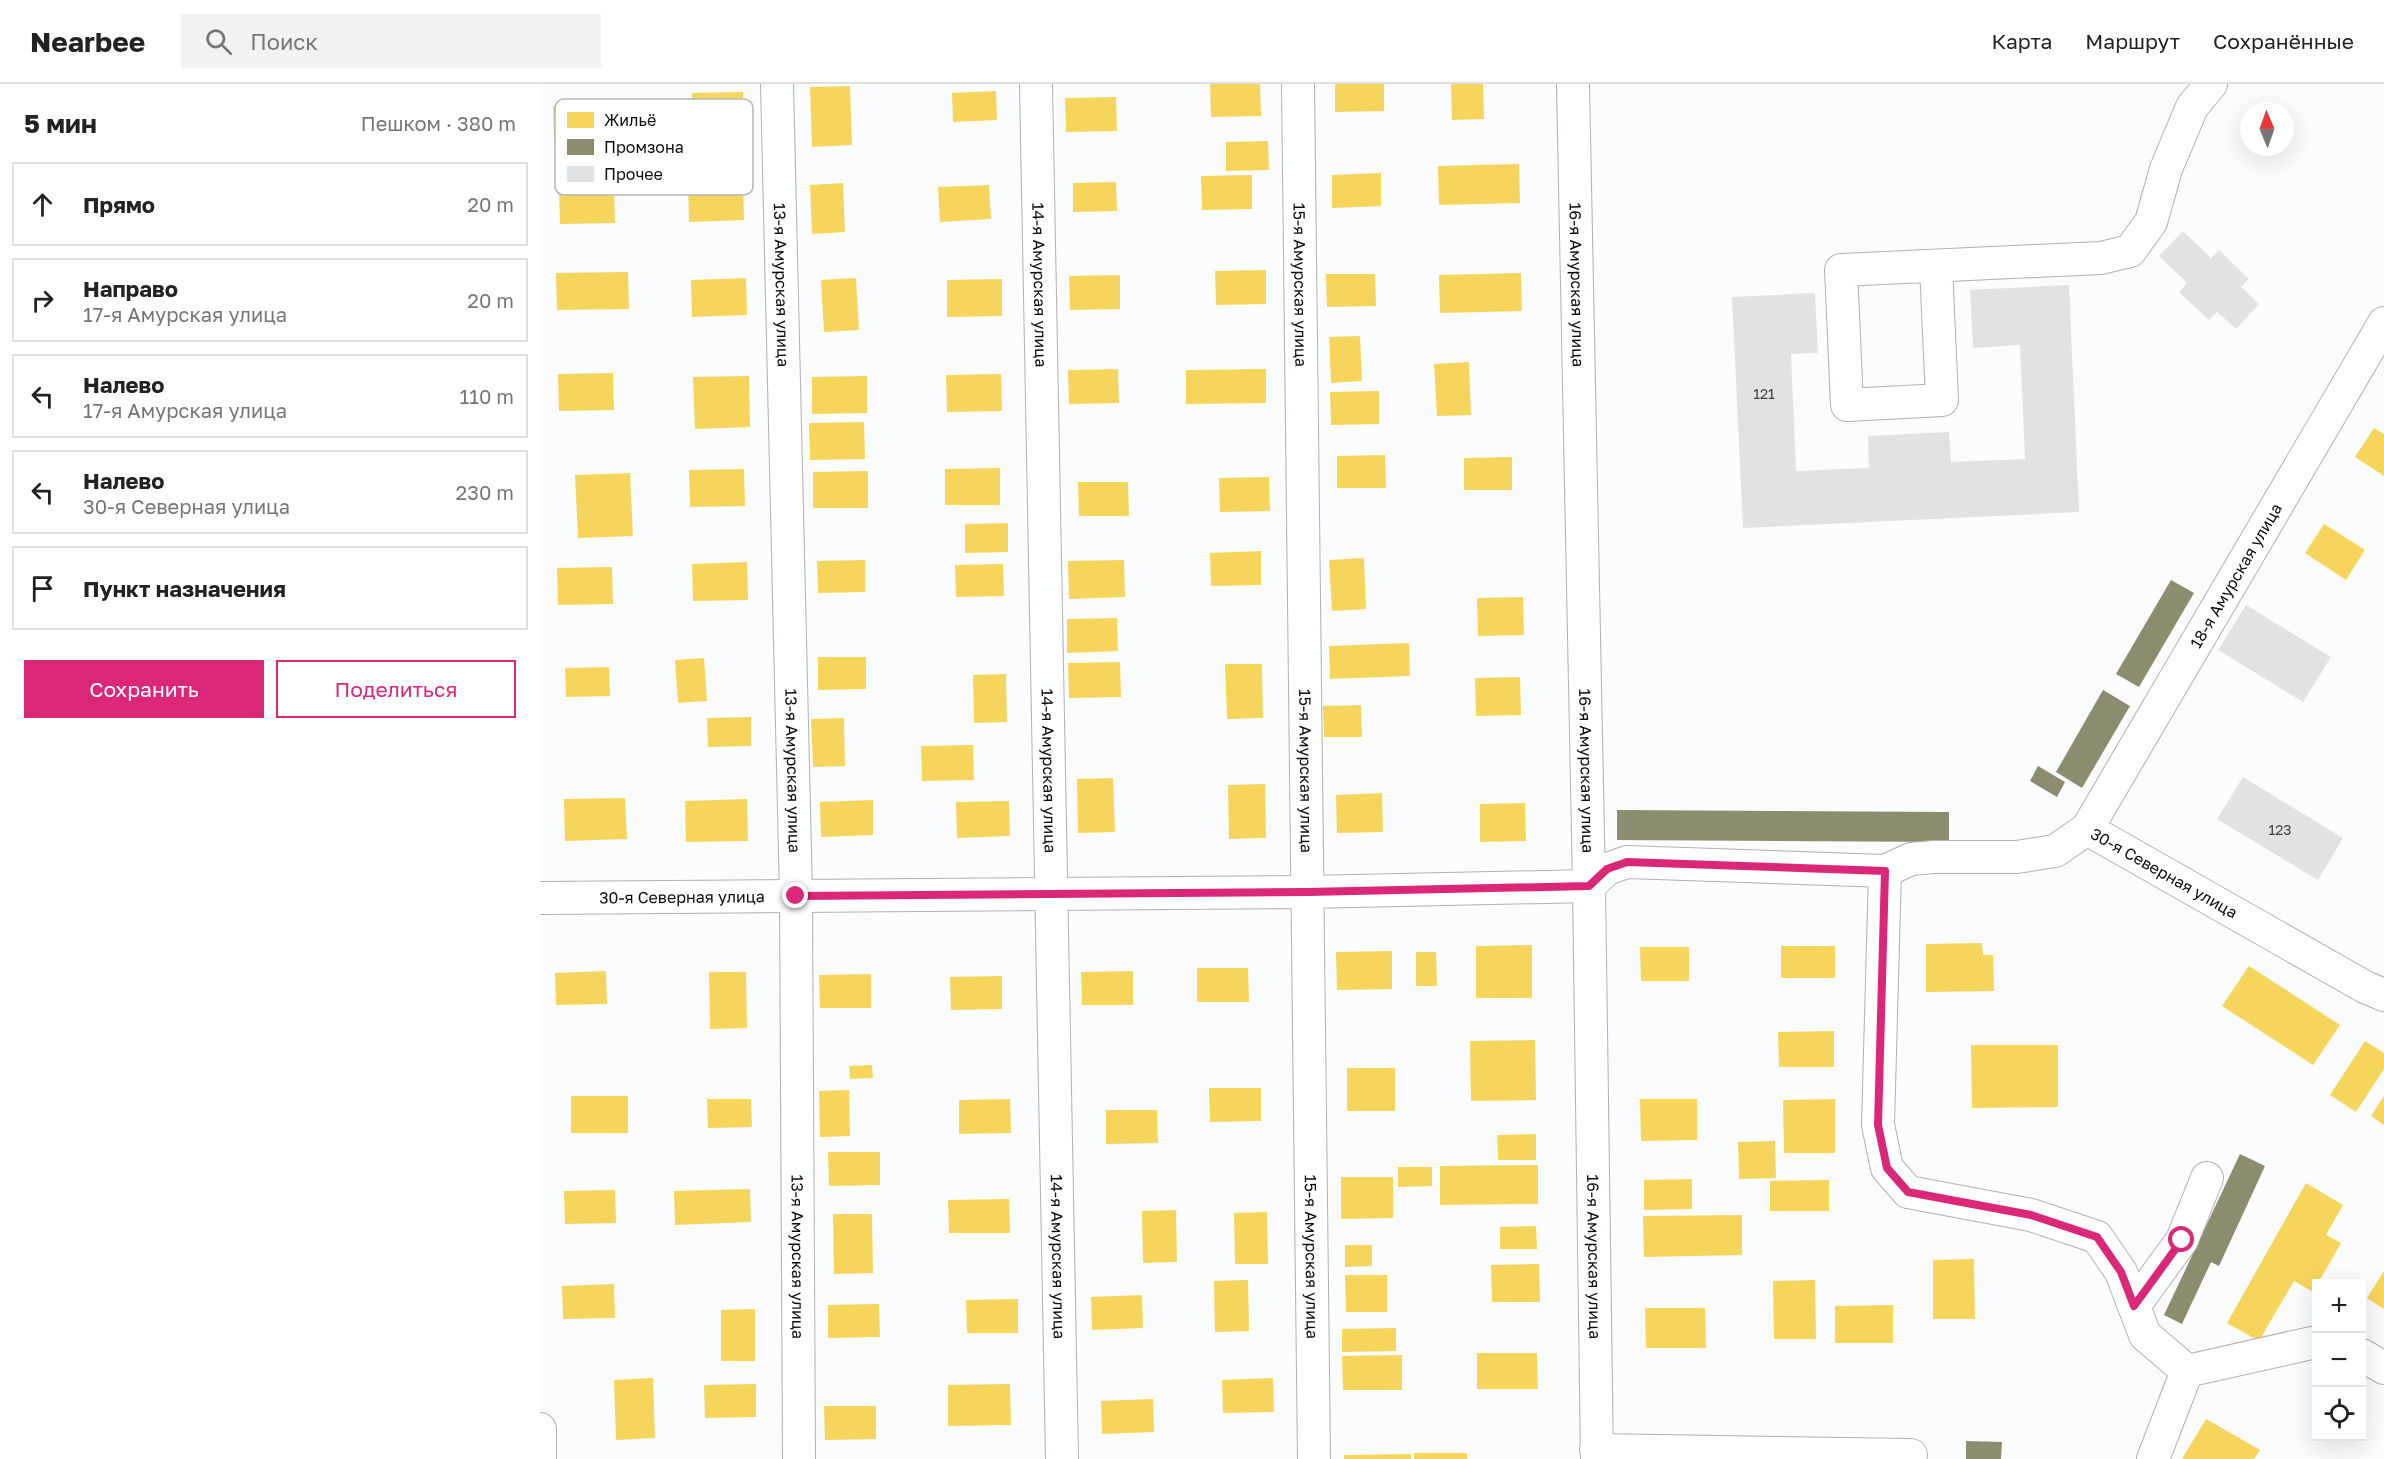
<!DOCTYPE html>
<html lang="ru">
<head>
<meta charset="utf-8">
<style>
	:root { --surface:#fff; --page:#f2f2f2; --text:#222; --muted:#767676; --line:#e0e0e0; --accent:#db2777 }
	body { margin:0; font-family:"Golos Text",sans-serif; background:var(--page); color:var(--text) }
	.controls { position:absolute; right:18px; bottom:18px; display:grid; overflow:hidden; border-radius:0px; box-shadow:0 6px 24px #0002 }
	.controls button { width:54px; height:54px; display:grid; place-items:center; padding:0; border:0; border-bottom:2px solid var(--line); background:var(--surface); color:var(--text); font:30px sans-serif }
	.compass { position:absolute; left:1700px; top:18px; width:54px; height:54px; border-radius:50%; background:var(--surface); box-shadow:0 6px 24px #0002; rotate:358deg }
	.stop { position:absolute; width:18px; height:18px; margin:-14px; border:4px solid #db2777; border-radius:50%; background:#fff }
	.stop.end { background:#db2777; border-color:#fff; box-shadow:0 2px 6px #0008 }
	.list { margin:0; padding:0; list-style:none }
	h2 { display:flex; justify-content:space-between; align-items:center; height:78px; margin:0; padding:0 24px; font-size:26px }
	h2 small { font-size:20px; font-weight:400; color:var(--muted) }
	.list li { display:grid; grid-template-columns:39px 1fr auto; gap:18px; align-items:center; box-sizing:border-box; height:84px; margin:0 12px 12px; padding:0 12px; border:2px solid var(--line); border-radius:0px }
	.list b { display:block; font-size:22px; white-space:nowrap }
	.list p { margin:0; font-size:20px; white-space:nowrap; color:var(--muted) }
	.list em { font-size:20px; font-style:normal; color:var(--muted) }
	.actions { display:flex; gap:12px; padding:18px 24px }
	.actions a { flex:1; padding:14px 0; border:2px solid var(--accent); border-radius:0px; text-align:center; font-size:21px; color:var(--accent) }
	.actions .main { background:var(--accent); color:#fff }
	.icon { flex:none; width:33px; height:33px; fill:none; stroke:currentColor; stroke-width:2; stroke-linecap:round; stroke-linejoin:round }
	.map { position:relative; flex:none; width:1844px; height:1375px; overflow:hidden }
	header { display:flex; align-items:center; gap:36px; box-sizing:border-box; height:84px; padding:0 30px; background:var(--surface); border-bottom:2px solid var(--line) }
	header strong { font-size:28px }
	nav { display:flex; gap:33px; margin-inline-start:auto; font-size:21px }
	.search { width:420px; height:54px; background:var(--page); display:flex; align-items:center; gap:15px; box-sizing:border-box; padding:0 21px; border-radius:0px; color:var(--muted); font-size:22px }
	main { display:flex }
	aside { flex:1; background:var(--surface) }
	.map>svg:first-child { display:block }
	.homes { fill:#f6d55c }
	.industry { fill:#8c8c6e }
	.building { fill:#e1e2e4 }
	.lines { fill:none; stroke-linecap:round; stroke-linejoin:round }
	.minor-casing { stroke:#afb0b2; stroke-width:34 }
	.minor { stroke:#feffff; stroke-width:32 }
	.route { stroke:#db2777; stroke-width:8 }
	.labels { text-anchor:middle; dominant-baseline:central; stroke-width:6; stroke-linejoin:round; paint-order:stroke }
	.number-label { font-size:14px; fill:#404243 }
	.street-label { font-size:16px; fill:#0b0c0d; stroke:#fff }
	.key { fill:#fff; stroke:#b6b6b6; stroke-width:1.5 }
	.key-label { font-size:16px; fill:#0b0c0d }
</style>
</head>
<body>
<header>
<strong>Nearbee</strong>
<div class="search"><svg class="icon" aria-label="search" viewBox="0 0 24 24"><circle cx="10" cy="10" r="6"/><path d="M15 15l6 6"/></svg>Поиск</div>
<nav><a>Карта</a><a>Маршрут</a><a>Сохранённые</a></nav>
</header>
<main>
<aside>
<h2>5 мин<small>Пешком · 380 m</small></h2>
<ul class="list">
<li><svg class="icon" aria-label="ahead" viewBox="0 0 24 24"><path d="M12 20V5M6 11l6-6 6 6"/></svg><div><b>Прямо</b></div><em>20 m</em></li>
<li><svg class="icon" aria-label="right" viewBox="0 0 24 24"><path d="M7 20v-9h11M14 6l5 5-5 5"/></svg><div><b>Направо</b><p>17-я Амурская улица</p></div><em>20 m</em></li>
<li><svg class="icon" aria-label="left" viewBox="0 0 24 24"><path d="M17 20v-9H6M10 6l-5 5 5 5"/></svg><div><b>Налево</b><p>17-я Амурская улица</p></div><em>110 m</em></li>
<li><svg class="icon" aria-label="left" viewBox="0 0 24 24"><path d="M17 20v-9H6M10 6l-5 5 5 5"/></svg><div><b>Налево</b><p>30-я Северная улица</p></div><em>230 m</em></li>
<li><svg class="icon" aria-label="arrive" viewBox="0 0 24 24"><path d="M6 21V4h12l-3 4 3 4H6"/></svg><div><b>Пункт назначения</b></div></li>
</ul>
<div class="actions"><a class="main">Сохранить</a><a>Поделиться</a></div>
</aside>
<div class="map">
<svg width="1844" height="1375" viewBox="0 0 1844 1375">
	<rect width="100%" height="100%" fill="#fafcfe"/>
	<path class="homes" d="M670,0H720L721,32L671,33Z
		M795,0H844V27L795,28Z
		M911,0H943L944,35L912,36Z
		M310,2L312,61L272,63L270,3Z
		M456,7L457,36L413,38L412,9Z
		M203,8V42L153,43L152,9Z
		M576,13L577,47L526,48L525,14Z
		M68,21L69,58L14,59L13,22Z
		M728,57L729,86L686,87V58Z
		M979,80L980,119L899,121L898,82Z
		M841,89V122L792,124V91Z
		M712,91V125L662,126L661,92Z
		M576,98L577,127L533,128V99Z
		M203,99L204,136L149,138L148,101Z
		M303,99L305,148L272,150L270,101Z
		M449,101L451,135L400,138L398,103Z
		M74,102L75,139L20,140L19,103Z
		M726,186V220L676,221L675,187Z
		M88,188L89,225L17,226L16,189Z
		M981,189L982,227L900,229L899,191Z
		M786,190H835L836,222L787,223Z
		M580,191V225L530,226L529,192Z
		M206,194L207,231L152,233L151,196Z
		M316,194L319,246L284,248L281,196Z
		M462,195V232L407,233V196Z
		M820,252L822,297L791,299L789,253Z
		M929,278L931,331L897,332L894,280Z
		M578,285L579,319L529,320L528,286Z
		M726,285V319L646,320V286Z
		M73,289L74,326L19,327L18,290Z
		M461,290L462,327L407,328L406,291Z
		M209,292L210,343L155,345L153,293Z
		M327,292V329L272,330V293Z
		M839,307V340L791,341L790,308Z
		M324,338L325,375L270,376L269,339Z
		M1834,344L1844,350V392L1815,373Z
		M845,371L846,404H797V372Z
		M972,373V406H924V374Z
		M460,384V421H405V385Z
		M204,385L205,422L150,423L149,386Z
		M328,387V424H273V388Z
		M90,389L93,452L38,454L35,391Z
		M729,393L730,427L680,428L679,394Z
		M538,398H588L589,432H539Z
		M468,439V468L425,469V440Z
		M1784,440L1825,466L1806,496L1765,469Z
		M721,467V501L671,502L670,469Z
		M824,474L826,525L792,527L789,476Z
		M325,476V508L278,509L277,477Z
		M584,476L585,513L529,515L528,477Z
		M207,478L208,516L153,517L152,480Z
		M463,480L464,512L416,513L415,481Z
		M72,483L73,520L18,521L17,484Z
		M983,513L984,551L938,552L937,514Z
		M577,534L578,567L527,569V535Z
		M869,559L870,592L790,595L789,562Z
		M278,573H326V605L278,606Z
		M164,574L167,617L138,619L135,576Z
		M580,578L581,613L529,614L528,579Z
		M685,580H722L723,634L687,635Z
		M69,583L70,612L26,613L25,584Z
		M466,590L467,638L434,639L433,591Z
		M980,593L981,631L936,632L935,594Z
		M821,621L822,653H784L783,622Z
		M211,633V662L168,663L167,634Z
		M304,634L305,682L273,683L271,635Z
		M433,661L434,696L382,697L381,662Z
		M573,694L575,748L538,749L537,695Z
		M725,700L726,754L689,755L688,701Z
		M842,709L843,748L797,749L796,711Z
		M85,714L87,755L25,757L24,715Z
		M207,715L208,757L146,758L145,717Z
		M333,716V751L281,753L280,718Z
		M469,717L470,752L417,754L416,718Z
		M985,719L986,757L940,758V720Z
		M1442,859L1443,871H1453L1454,907L1386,908V860Z
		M992,861V914H936V862Z
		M1241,862H1295V894H1241Z
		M1100,863H1149V897H1101Z
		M852,867V905L797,906L796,868Z
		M876,868H896L897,902H876Z
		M1709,882L1800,941L1773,981L1682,922Z
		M657,884H708L709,918H657Z
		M66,887L67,920L16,921L15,889Z
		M593,887V921H542L541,888Z
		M169,888H206L207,944L170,945Z
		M331,890V924H280L279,891Z
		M462,892V925L411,926L410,893Z
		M1294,947V983H1239L1238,948Z
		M995,956L996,1016L931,1017L930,957Z
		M1825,957L1844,969V985L1816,1028L1790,1011Z
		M1431,961H1518V1023L1432,1024Z
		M332,981L333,994L310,995L309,982Z
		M807,984H855V1027H807Z
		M669,1004H721V1037L670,1038Z
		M309,1006L310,1052L280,1053L279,1007Z
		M31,1012H88V1049H31Z
		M1844,1012V1041L1831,1032Z
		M167,1015H211L212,1043L168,1044Z
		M470,1015L471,1049L419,1050V1016Z
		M1100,1015H1157V1056L1101,1057Z
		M1295,1015V1069H1244L1243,1016Z
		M566,1026H617L618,1059L566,1060Z
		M996,1050V1076H958L957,1051Z
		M1235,1057L1236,1094L1199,1095L1198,1058Z
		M288,1068H340V1101L289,1102Z
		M998,1081V1120L900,1121V1082Z
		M858,1083H892V1102L858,1103Z
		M801,1093H853V1134L801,1135Z
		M1152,1095V1125L1104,1126V1096Z
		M1289,1096V1127H1230V1097Z
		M1766,1099L1803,1121L1786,1151L1801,1159L1773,1208L1754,1197L1719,1257L1687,1239Z
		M210,1105L211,1138L135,1141L134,1107Z
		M75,1106L76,1139L25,1140L24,1107Z
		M469,1115L470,1149H409L408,1116Z
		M636,1126L637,1178L603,1179L602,1127Z
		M727,1128L728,1180H695L694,1129Z
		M293,1130H332L333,1189L294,1190Z
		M1202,1131V1171L1104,1173L1103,1132Z
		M996,1142L997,1165H960V1143Z
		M805,1161H832V1182L805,1183Z
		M1434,1175L1435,1235H1393V1176Z
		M999,1180L1000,1218H952L951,1181Z
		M1844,1187V1225L1827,1214Z
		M805,1191H847V1228H806Z
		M708,1196L709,1247L675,1248L674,1197Z
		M1275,1196L1276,1255H1234L1233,1197Z
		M74,1200L75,1234L23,1235L22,1202Z
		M602,1211L603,1244L552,1246L551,1213Z
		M478,1215V1249H427L426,1216Z
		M339,1220L340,1253L288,1254V1221Z
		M1353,1221V1259H1295V1222Z
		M1105,1224H1165L1166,1264H1106Z
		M215,1225V1277H181V1226Z
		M856,1244V1267L802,1268V1245Z
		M937,1269H997L998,1305H937Z
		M862,1271V1306H803L802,1272Z
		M113,1294L115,1354L76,1356L74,1296Z
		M733,1294L734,1328L683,1329L682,1296Z
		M216,1300V1333L165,1334L164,1301Z
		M470,1300L471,1341L408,1342V1301Z
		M613,1315L614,1348L562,1350L561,1317Z
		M284,1322H336V1355L285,1356Z
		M1666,1335L1720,1366L1714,1375H1642Z
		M874,1369H927V1375H874Z
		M871,1370V1375H804V1371Z"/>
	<path class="industry" d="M1631,496L1654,509L1599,603L1576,590Z
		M1563,606L1590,622L1542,704L1516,688Z
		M1498,682L1525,698L1517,713L1490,697Z
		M1077,726L1409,728V758L1077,756Z
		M1700,1070L1725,1082L1679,1182L1671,1178L1642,1240L1624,1231Z
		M1426,1357L1462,1358L1461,1375H1426Z"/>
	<path class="building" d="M1643,147L1671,174L1679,166L1709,195L1701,203L1719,220L1696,245L1677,228L1669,236L1639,208L1647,199L1619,172Z
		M1529,201L1539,428L1203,444L1192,213L1275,209L1278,269L1251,270L1256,387L1329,384L1328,352L1409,348L1411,378L1485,375L1480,261L1433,264L1430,206Z
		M1706,521L1791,573L1763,618L1678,566Z
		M1703,693L1803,754L1778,796L1677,735Z"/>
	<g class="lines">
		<defs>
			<g id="minor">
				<path id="s1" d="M237,0L256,812L259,1375"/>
				<path id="s2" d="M496,0L522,1375"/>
				<path id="s3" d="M758,0L774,1375"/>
				<path id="s4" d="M1033,0L1049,802L1057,1375"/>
				<path d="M1396,182L1402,316L1307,321L1301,186L1561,174L1590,167L1611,138L1626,85L1652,23L1671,0"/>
				<path id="s5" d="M1547,745L1844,239"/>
				<path d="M1345,787L1338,1041L1347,1084L1368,1108L1491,1131L1557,1153L1581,1188L1605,1251L1647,1287L1613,1375"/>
				<path id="s6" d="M0,814L767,808L1049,802L1067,785L1087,778L1345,787L1371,775L1394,773H1477L1515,767L1547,745L1825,903L1844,911"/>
				<path d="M1594,1222L1642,1156L1667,1094"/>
				<path d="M1822,1271L1844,1284"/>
				<path d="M1647,1287L1776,1258"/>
				<path d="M0,1345V1375"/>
				<path d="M1056,1366L1371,1371"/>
			</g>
		</defs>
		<use href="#minor" class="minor-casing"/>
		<use href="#minor" class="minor"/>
	</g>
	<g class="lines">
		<path class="route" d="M256,812L767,808L1049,802L1067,785L1087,778L1345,787L1338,1041L1347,1084L1368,1108L1491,1131L1557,1153L1581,1188L1594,1222L1642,1156"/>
	</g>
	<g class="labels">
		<g class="number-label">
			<text x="1224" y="309">121</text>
			<text x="1740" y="745">123</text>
		</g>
		<g class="street-label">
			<text stroke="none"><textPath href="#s1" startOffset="201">13-я Амурская улица</textPath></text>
			<text stroke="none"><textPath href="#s2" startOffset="201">14-я Амурская улица</textPath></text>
			<text stroke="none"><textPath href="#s3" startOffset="201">15-я Амурская улица</textPath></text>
			<text stroke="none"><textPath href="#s4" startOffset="201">16-я Амурская улица</textPath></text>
			<text stroke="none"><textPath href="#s5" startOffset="294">18-я Амурская улица</textPath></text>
			<text stroke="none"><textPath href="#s1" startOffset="687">13-я Амурская улица</textPath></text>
			<text stroke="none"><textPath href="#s4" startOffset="687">16-я Амурская улица</textPath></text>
			<text stroke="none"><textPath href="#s2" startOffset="687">14-я Амурская улица</textPath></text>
			<text stroke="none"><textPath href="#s3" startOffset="687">15-я Амурская улица</textPath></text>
			<text stroke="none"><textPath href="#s6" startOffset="1654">30-я Северная улица</textPath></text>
			<text stroke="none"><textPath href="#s6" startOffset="142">30-я Северная улица</textPath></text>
			<text stroke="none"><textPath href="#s1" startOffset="1173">13-я Амурская улица</textPath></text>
			<text stroke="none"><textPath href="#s2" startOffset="1173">14-я Амурская улица</textPath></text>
			<text stroke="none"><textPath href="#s3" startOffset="1173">15-я Амурская улица</textPath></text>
			<text stroke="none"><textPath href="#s4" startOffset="1173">16-я Амурская улица</textPath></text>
		</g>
	</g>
	<rect x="15" y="15" width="198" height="96" rx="9" class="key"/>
	<rect x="27" y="28" width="27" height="16" fill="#f6d55c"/>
	<rect x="27" y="55" width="27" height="16" fill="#8c8c6e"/>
	<rect x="27" y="82" width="27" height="16" fill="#e1e2e4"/>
	<g class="key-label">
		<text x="64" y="42">Жильё</text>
		<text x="64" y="69">Промзона</text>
		<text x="64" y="96">Прочее</text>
	</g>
</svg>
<div class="controls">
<button>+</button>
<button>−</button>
<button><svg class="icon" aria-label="locate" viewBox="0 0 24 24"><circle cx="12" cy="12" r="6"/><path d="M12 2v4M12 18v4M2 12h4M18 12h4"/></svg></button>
</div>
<svg class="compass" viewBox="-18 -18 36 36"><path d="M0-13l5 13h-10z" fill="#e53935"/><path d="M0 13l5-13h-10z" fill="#767676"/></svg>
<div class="stop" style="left:1642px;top:1156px"></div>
<div class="stop end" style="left:256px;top:812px"></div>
</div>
</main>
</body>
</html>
